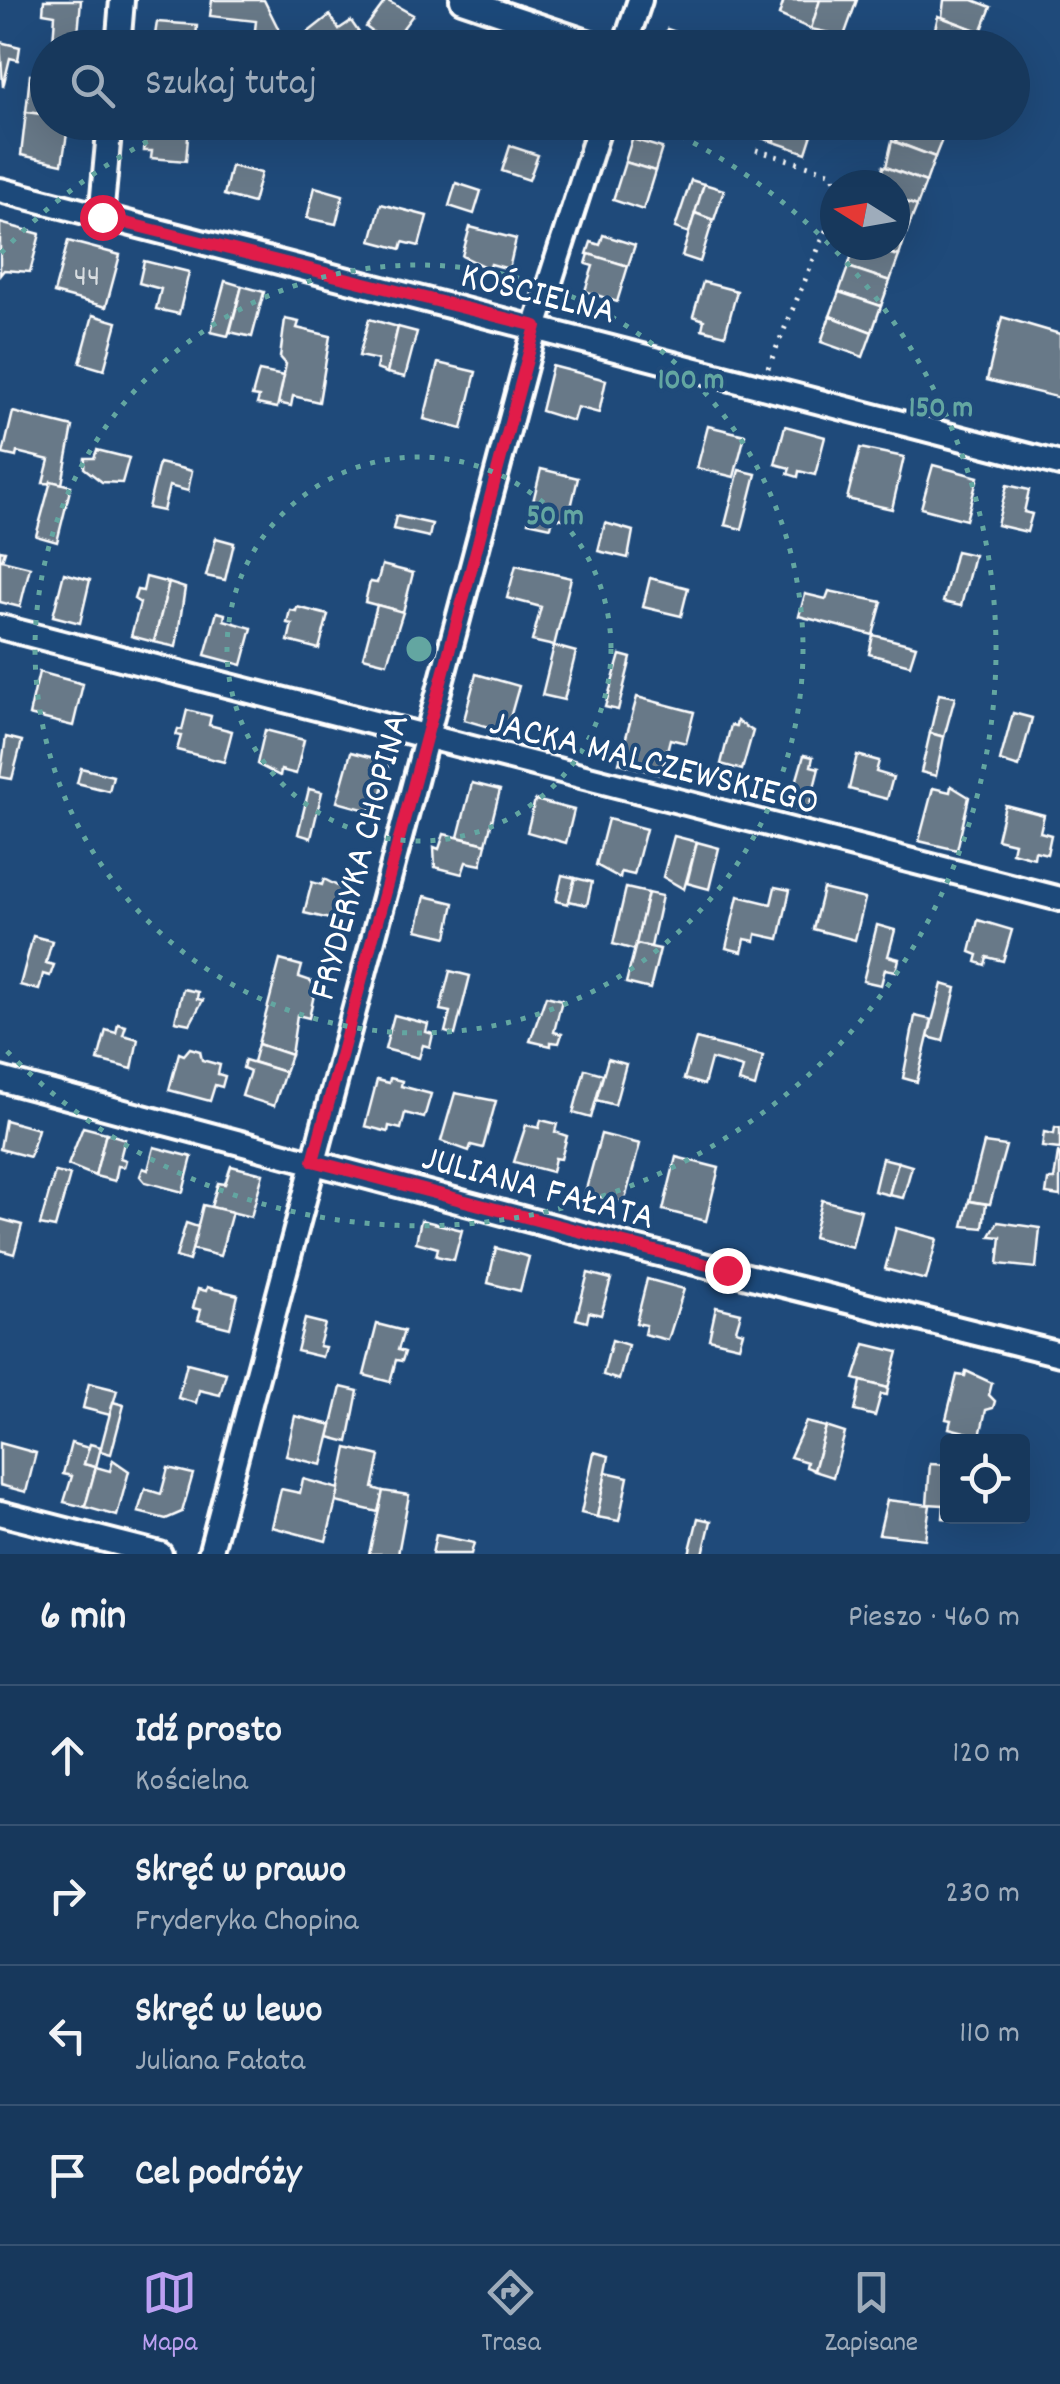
<!DOCTYPE html>
<html lang="pl">
<meta charset="utf-8">
<style>
:root{--surface:#17385c;--page:#244365;--text:#f1f3f6;--muted:#9eacbb;--line:#365272;--accent:#bca0f2}
body{margin:0;font-family:Dekko,sans-serif;background:var(--page);color:var(--text)}
.controls{position:absolute;right:30px;bottom:30px;display:grid;overflow:hidden;border-radius:10px;box-shadow:0 10px 40px #0002}
.controls button{width:90px;height:90px;display:grid;place-items:center;padding:0;border:0;border-bottom:2px solid var(--line);background:var(--surface);color:var(--text);font:50px sans-serif}
.compass{position:absolute;left:820px;top:170px;width:90px;height:90px;border-radius:50%;background:var(--surface);box-shadow:0 10px 40px #0002;rotate:281deg}
.stop{position:absolute;width:30px;height:30px;margin:-22px;border:8px solid #e11d48;border-radius:50%;background:#fff}
.stop.end{background:#e11d48;border-color:#fff;box-shadow:0 2px 10px #0008}
.list{margin:0;padding:0;list-style:none}
h2{display:flex;justify-content:space-between;align-items:center;height:130px;margin:0;padding:0 40px;font-size:42px}
h2 small{font-size:32px;font-weight:400;color:var(--muted)}
.list li{display:grid;grid-template-columns:65px 1fr auto;gap:30px;align-items:center;box-sizing:border-box;height:140px;padding:0 40px;border-top:2px solid var(--line)}
.list b{display:block;font-size:38px;white-space:nowrap}
.list p{margin:0;font-size:32px;white-space:nowrap;color:var(--muted)}
.list em{font-size:32px;font-style:normal;color:var(--muted)}
.icon{flex:none;width:55px;height:55px;fill:none;stroke:currentColor;stroke-width:2;stroke-linecap:round;stroke-linejoin:round}
.map{position:relative;flex:none;width:1060px;height:1554px;overflow:hidden}
.search{position:absolute;background:var(--surface);box-shadow:0 10px 40px #0002;left:30px;right:30px;top:30px;height:110px;display:flex;align-items:center;gap:25px;box-sizing:border-box;padding:0 35px;border-radius:55px;color:var(--muted);font-size:38px}
.sheet{height:690px;background:var(--surface)}
nav{display:flex;justify-content:space-around;align-items:center;box-sizing:border-box;height:140px;border-top:2px solid var(--line);background:var(--surface);font-size:28px;color:var(--muted)}
nav a{display:grid;justify-items:center;gap:5px}
nav .on{color:var(--accent)}
.map>svg:first-child{display:block}
.building{fill:#687988;stroke:#fff;stroke-width:2.5}
.lines{fill:none;stroke-linecap:round;stroke-linejoin:round}
.minor-casing{stroke:#fff;stroke-width:30}
.path{stroke:#fff;stroke-width:5;stroke-dasharray:2.5 8;stroke-linecap:butt}
.minor{stroke:#1f4a7a;stroke-width:22}
.route{stroke:#e11d48;stroke-width:12}
.ring{fill:none;stroke:#63a6a1;stroke-width:5;stroke-dasharray:5 10}
.labels{text-anchor:middle;stroke-width:8;stroke-linejoin:round;paint-order:stroke}
.number-label{font-size:32px;fill:#d9dee1}
.street-label{font-size:38px;fill:#fff;stroke:#1f4a7a}
.centre{fill:#63a6a1;stroke:#1f4a7a;stroke-width:5}
.ring-label{font-size:30px;text-anchor:middle;font-weight:bold;fill:#63a6a1;stroke:#1f4a7a;stroke-width:8;stroke-linejoin:round;paint-order:stroke}
</style>
<div class="map">
<svg width="1060" height="1554" viewBox="0 0 1060 1554">
<rect width="100%" height="100%" fill="#1f4a7a"/>
<filter id="ink" filterUnits="userSpaceOnUse"><feTurbulence type="fractalNoise" baseFrequency=".01" numOctaves="2"/><feDisplacementMap in="SourceGraphic" scale="20" xChannelSelector="R" yChannelSelector="G"/><feConvolveMatrix kernelMatrix="1 2 1 2 8 2 1 2 1" color-interpolation-filters="sRGB"/></filter>
<g filter="url(#ink)">
<g class="building">
<path d="M44 0H81L77 45 53 43 55 15 43 13Z"/>
<path d="M212 0H264L288 48H253L256 21 210 16Z"/>
<path d="M386 0 413 15 390 45 366 27Z"/>
<path d="M784 0H820L811 29 779 15Z"/>
<path d="M820 0H857L844 36 811 29Z"/>
<path d="M944 0H973L991 7 981 32 942 17Z"/>
<path d="M330 15 339 29 351 21 360 34 341 48H288Z"/>
<path d="M938 16 981 32 976 48 932 42Z"/>
<path d="M157 22 197 25 196 40 201 48H153Z"/>
<path d="M460 26 477 32 474 39 485 43 484 48H453Z"/>
<path d="M667 29 697 39 695 48H661Z"/>
<path d="M0 42 20 47 18 60 10 58 3 87Z"/>
<path d="M30 75 48 77V115L26 112Z"/>
<path d="M26 112 48 115V122H69L62 164 21 155Z"/>
<path d="M462 122H475L471 136 459 132Z"/>
<path d="M745 122H781L774 142 742 132Z"/>
<path d="M781 122H816L806 153 774 142Z"/>
<path d="M899 122H919L945 132 935 157 896 142Z"/>
<path d="M154 124 189 126 186 161 151 158 152 151H144L145 134 153 135Z"/>
<path d="M632 139 662 148 655 171 625 162Z"/>
<path d="M892 141 935 157 926 182 886 167Z"/>
<path d="M510 146 538 155 529 180 502 171Z"/>
<path d="M625 162 655 171 643 210 613 200Z"/>
<path d="M231 166 261 173 253 203 224 195Z"/>
<path d="M883 166 926 182 917 206 895 198V185H880Z"/>
<path d="M691 180 704 184 689 233 675 228Z"/>
<path d="M456 183 481 191 474 214 449 206Z"/>
<path d="M704 184 724 190 714 220 695 213Z"/>
<path d="M315 187 343 195 336 224 307 218Z"/>
<path d="M895 198 917 206 907 231 895 227Z"/>
<path d="M381 204 427 216 419 246 403 242 401 249 371 241Z"/>
<path d="M695 213 713 220 700 262 682 256Z"/>
<path d="M0 223 40 234 30 272 4 270 0 275Z"/>
<path d="M470 227 516 239 509 269 491 264 489 269 462 256Z"/>
<path d="M895 227 907 231 899 256 867 245H895Z"/>
<path d="M603 235 635 245 628 266 587 254 591 242 600 245Z"/>
<path d="M68 241 120 255 106 307 54 293Z"/>
<path d="M855 245 899 256 890 281 848 267Z"/>
<path d="M589 254 628 266 617 302 585 291 593 266 586 264Z"/>
<path d="M144 261 189 272 179 314 156 309 161 289 139 283Z"/>
<path d="M848 267 890 281 881 306 839 292Z"/>
<path d="M225 281 242 286 228 336 211 332Z"/>
<path d="M703 282 737 291 725 335 702 329 704 320 693 316Z"/>
<path d="M242 286 264 292 252 337 230 332Z"/>
<path d="M839 292 881 306 872 332 830 316Z"/>
<path d="M93 315 117 322 104 370 80 363Z"/>
<path d="M830 316 872 332 863 357 821 342Z"/>
<path d="M1002 317 1060 334V398L987 380Z"/>
<path d="M285 319 299 322 297 328 330 336 319 402 293 396 291 406 278 403 286 364 280 357Z"/>
<path d="M369 319 398 327 387 373 376 369 378 360 359 356Z"/>
<path d="M398 327 417 332 405 377 387 373Z"/>
<path d="M438 363 476 372 462 429 424 419Z"/>
<path d="M552 366 606 380 599 413 577 407 573 421 541 411Z"/>
<path d="M259 371 284 376 277 408 257 404 259 397 252 396Z"/>
<path d="M13 412 73 427 62 484 43 483 49 460 17 452 16 457 3 454Z"/>
<path d="M708 426 745 435 734 477 697 468Z"/>
<path d="M785 426 825 437 815 475 799 471 798 477 788 474 790 468 775 464Z"/>
<path d="M860 448 904 457 892 509 847 499Z"/>
<path d="M97 450 129 458 122 483 102 482 84 468 85 458H94Z"/>
<path d="M159 463 192 471 188 491 169 486 163 511 148 508Z"/>
<path d="M933 465 978 477 966 520 921 508Z"/>
<path d="M541 469 578 478 568 520 553 517 551 527 528 522Z"/>
<path d="M739 470 756 474 742 529 725 525Z"/>
<path d="M51 481 71 486 57 542 36 536Z"/>
<path d="M1007 485 1029 490 1024 512 1032 514 1027 532 997 525Z"/>
<path d="M396 516 432 524 429 537 393 529Z"/>
<path d="M605 523 633 531 628 558 598 551Z"/>
<path d="M216 538 234 543 225 580 206 576Z"/>
<path d="M0 550 5 551 2 560 30 567 20 607 0 602Z"/>
<path d="M956 551 974 555 961 606 943 602Z"/>
<path d="M382 565 413 573 403 612 365 602 370 582 377 583Z"/>
<path d="M516 565 571 578 554 646 532 641 541 607 507 598Z"/>
<path d="M64 573 90 580 80 623 53 616Z"/>
<path d="M146 577 169 583 154 642 131 636 140 603 134 599 137 590 143 591Z"/>
<path d="M650 578 688 588 681 616 643 607Z"/>
<path d="M169 583 185 588 176 647 154 642Z"/>
<path d="M829 591 882 602 873 635 799 616 805 594 826 599Z"/>
<path d="M377 605 403 612 387 663 363 657Z"/>
<path d="M297 607 328 615 319 649 288 641 292 624 287 623 290 610 296 611Z"/>
<path d="M217 612 225 614 224 620 252 628 242 665 205 655Z"/>
<path d="M873 635 916 646 910 665 869 654Z"/>
<path d="M554 646 576 652 564 700 542 695Z"/>
<path d="M620 655 631 658 618 710 605 707Z"/>
<path d="M39 672 83 684 73 726 29 715Z"/>
<path d="M476 674 519 686 506 732 464 720Z"/>
<path d="M939 694 955 697 944 737 930 733Z"/>
<path d="M637 697 694 712 686 743 670 739 661 775 619 763Z"/>
<path d="M187 710 211 716 209 725 232 731 224 762 177 750 181 736 176 735 178 729 182 730Z"/>
<path d="M1013 713 1032 718 1019 767 1000 761Z"/>
<path d="M737 721 753 731 742 770 721 764 731 725 736 726Z"/>
<path d="M265 730 304 740 296 774 281 770 280 776 257 764Z"/>
<path d="M930 733 944 737 936 776 921 772Z"/>
<path d="M6 737 22 741 12 779 0 777Z"/>
<path d="M351 752 390 762 381 796 374 794 370 811 337 802Z"/>
<path d="M804 755 813 757 811 766 819 768 808 812 789 807Z"/>
<path d="M857 755 879 761 876 772 893 777 887 799 849 789Z"/>
<path d="M81 768 113 776 109 791 77 783Z"/>
<path d="M472 783 500 790 486 844 458 837Z"/>
<path d="M951 786 969 797 957 850 919 841 933 788 950 792Z"/>
<path d="M309 789 322 792 311 838 298 834Z"/>
<path d="M535 800 574 810 566 843 527 832Z"/>
<path d="M1005 805 1044 815 1040 832 1051 835 1047 854 1035 851 1034 858 1012 852 1014 843 997 839Z"/>
<path d="M608 819 646 829 634 875 621 872 620 878 596 865Z"/>
<path d="M444 834 486 844 481 865 466 862 462 874 435 867 434 847 439 849Z"/>
<path d="M674 836 697 842 684 889 663 877Z"/>
<path d="M697 842 719 848 709 889 687 883Z"/>
<path d="M562 875 575 878 568 904 556 901Z"/>
<path d="M575 878 592 882 587 905 569 901Z"/>
<path d="M324 879 345 890 338 921 304 913 312 882 322 885Z"/>
<path d="M775 887 790 890 779 939 756 934 755 941 745 939 742 952 726 948 738 896 771 904Z"/>
<path d="M626 888 648 893 635 950 613 944Z"/>
<path d="M823 889 865 899 855 940 813 929Z"/>
<path d="M648 893 662 896 651 947 636 944Z"/>
<path d="M425 896 454 903 447 937 417 930Z"/>
<path d="M978 920 1012 930 1003 961 987 957 985 965 976 962 978 955 970 952Z"/>
<path d="M877 925 895 930 888 956 899 959 896 971 885 969 881 985 863 981Z"/>
<path d="M33 936 52 941 46 963 54 965 50 976 43 974 39 990 20 985Z"/>
<path d="M636 944 660 949 650 989 626 983Z"/>
<path d="M280 960 302 966 299 977 311 981 315 990 309 1018 297 1015 291 1055 258 1044Z"/>
<path d="M450 971 470 976 455 1035 445 1032 450 1012 440 1010Z"/>
<path d="M942 984 956 988 943 1041 928 1037Z"/>
<path d="M183 989 198 992 197 999 203 1000 190 1024 175 1021Z"/>
<path d="M546 996 562 1000 554 1032 562 1034 559 1043 551 1042V1046L530 1041Z"/>
<path d="M394 1015 428 1024 426 1032 433 1034 430 1047 423 1045 419 1058 385 1049Z"/>
<path d="M915 1016 932 1020 917 1082 903 1078Z"/>
<path d="M118 1024 126 1026 123 1035 138 1039 132 1069 98 1060 106 1030 116 1033Z"/>
<path d="M696 1039 763 1056 755 1087 739 1082 743 1068 711 1059 704 1085 684 1079Z"/>
<path d="M258 1044 291 1055 285 1072 253 1062Z"/>
<path d="M190 1048 200 1051 202 1060 220 1065 218 1074 225 1076 222 1087 215 1085 210 1101 169 1090 179 1053 184 1055Z"/>
<path d="M608 1059 626 1064 615 1105 596 1100Z"/>
<path d="M245 1060 285 1072 274 1106 242 1096 250 1071 243 1068Z"/>
<path d="M585 1069 603 1074 591 1118 573 1113Z"/>
<path d="M390 1078 402 1081 401 1086 431 1094 424 1118 405 1113 401 1129 389 1126 388 1132 365 1126 377 1080 389 1083Z"/>
<path d="M455 1093 496 1101 483 1148 471 1145 469 1151 441 1141Z"/>
<path d="M5 1120 38 1129 30 1157 0 1149Z"/>
<path d="M541 1120 557 1124 555 1132 567 1136 561 1159 555 1158 552 1172 514 1162 526 1125 539 1128Z"/>
<path d="M83 1127 106 1133 95 1176 68 1165Z"/>
<path d="M1055 1127 1060 1128V1149L1042 1147 1044 1132 1054 1134Z"/>
<path d="M106 1133 125 1139 120 1158 126 1160 124 1167 118 1166 115 1181 95 1176Z"/>
<path d="M601 1134 640 1144 624 1203 585 1193Z"/>
<path d="M984 1143 1006 1146 990 1204 969 1201Z"/>
<path d="M154 1147 192 1157 183 1192 145 1182 140 1176 143 1168 148 1170Z"/>
<path d="M1058 1153 1060 1154V1196L1046 1194 1048 1180H1054Z"/>
<path d="M676 1157 719 1168 706 1221 663 1210Z"/>
<path d="M882 1158 898 1162 889 1195 874 1191Z"/>
<path d="M898 1162 912 1166 903 1198 889 1195Z"/>
<path d="M231 1166 263 1174 251 1217 211 1207 218 1183 225 1184Z"/>
<path d="M55 1172 70 1175 55 1228 40 1225Z"/>
<path d="M822 1200 861 1210 852 1247 813 1237Z"/>
<path d="M969 1201 986 1204 983 1228 963 1226Z"/>
<path d="M203 1205 232 1212 220 1256 192 1249Z"/>
<path d="M0 1219 22 1225 14 1254 0 1250Z"/>
<path d="M421 1220 462 1230 454 1260 436 1256 438 1248 416 1242Z"/>
<path d="M998 1222 1040 1228 1036 1268 998 1264 1001 1237 990 1236Z"/>
<path d="M186 1223 198 1227 189 1261 176 1257Z"/>
<path d="M896 1228 937 1239 926 1280 885 1269Z"/>
<path d="M496 1248 529 1257 520 1291 488 1283Z"/>
<path d="M588 1273 611 1279 601 1315 589 1312 587 1322 576 1319Z"/>
<path d="M647 1279 684 1289 668 1340 644 1334 646 1325 636 1323Z"/>
<path d="M207 1287 238 1295 230 1328 198 1320 201 1310 193 1308 198 1289 206 1291Z"/>
<path d="M716 1307 741 1313 736 1330 743 1332 739 1346 709 1339Z"/>
<path d="M305 1319 325 1324 319 1346 325 1347 322 1357 297 1351Z"/>
<path d="M377 1324 404 1331 398 1350 405 1352 402 1361 396 1360 390 1382 364 1375Z"/>
<path d="M612 1340 628 1345 619 1380 603 1375Z"/>
<path d="M865 1344 898 1352 888 1388 854 1379Z"/>
<path d="M187 1363 226 1373 220 1395 199 1390 196 1403 178 1398Z"/>
<path d="M966 1371 992 1383 989 1395 995 1401 993 1408 986 1410 980 1436 949 1428 951 1420 946 1419 957 1375 965 1376Z"/>
<path d="M861 1381 888 1388 887 1395 881 1394 875 1416 855 1411Z"/>
<path d="M89 1383 117 1390 110 1415 83 1408Z"/>
<path d="M341 1387 358 1391 348 1442 329 1437Z"/>
<path d="M113 1402 124 1405 111 1454 100 1451Z"/>
<path d="M295 1416 332 1425 322 1465 286 1456Z"/>
<path d="M806 1422 826 1427 814 1470 806 1467 807 1462 790 1457Z"/>
<path d="M826 1427 845 1433 833 1477 814 1471Z"/>
<path d="M0 1443 36 1453 26 1492 0 1485Z"/>
<path d="M71 1443 89 1448 84 1464 96 1467 85 1507 64 1502 72 1476 63 1474Z"/>
<path d="M90 1444 101 1447 96 1467 84 1464Z"/>
<path d="M347 1448 380 1456 373 1488 383 1491 378 1512 336 1502Z"/>
<path d="M594 1452 609 1456 597 1517 581 1513Z"/>
<path d="M113 1460 129 1471 117 1516 85 1507 96 1467 110 1471Z"/>
<path d="M930 1464 948 1465V1516L966 1520 943 1518 944 1505 927 1504Z"/>
<path d="M168 1468 193 1474 182 1512 166 1519 138 1512 145 1489 161 1494Z"/>
<path d="M606 1472 628 1477 619 1521 597 1517Z"/>
<path d="M303 1479 339 1489 326 1541 272 1527 281 1489 300 1493Z"/>
<path d="M383 1491 409 1495 398 1554H369Z"/>
<path d="M887 1500 930 1505 925 1539 879 1534Z"/>
<path d="M698 1518 711 1521 703 1554H689Z"/>
<path d="M436 1535 474 1543 471 1554H432Z"/>
</g>
<g class="lines">
<g class="minor-casing">
<g id="minor">
<path d="M462 0 605 48"/>
<path d="M118 48 122 0"/>
<path d="M624 48 640 0"/>
<path d="M0 190 1060 464"/>
<path d="M101 217 110 122"/>
<path d="M0 627 1060 899"/>
<path d="M0 1079 623 1245 1060 1354"/>
<path d="M0 1513 160 1554"/>
<path d="M210 1554 536 325 601 122"/>
</g>
</g>
<g class="path">
<path d="M756 150 832 173 837 185"/>
<path d="M768 368 835 209"/>
</g>
<use href="#minor" class="minor"/>
</g>
</g>
<g class="lines" filter="url(#ink)">
<path class="route" d="M102 217 536 326 313 1161 727 1270"/>
</g>
<g class="ring">
<circle cx="419" cy="649" r="192"/>
<circle cx="419" cy="649" r="384"/>
<path d="M1 253A576 576 0 0 1 185 123M653 123A576 576 0 1 1 1 1045"/>
</g>
<g class="labels">
<g class="number-label">
<text x="87" y="285">44</text>
</g>
<g class="street-label">
<text transform="translate(539 291) rotate(14)" y="13">KOŚCIELNA</text>
<text transform="translate(655 760) rotate(14)" y="13">JACKA MALCZEWSKIEGO</text>
<text transform="translate(357 856) rotate(-75)" y="13">FRYDERYKA CHOPINA</text>
<text transform="translate(539 1185) rotate(15)" y="13">JULIANA FAŁATA</text>
</g>
</g>
<circle cx="419" cy="649" r="15" class="centre"/>
<g class="ring-label">
<text x="691" y="388">100 m</text>
<text x="941" y="416">150 m</text>
<text x="555" y="524">50 m</text>
</g>
</svg>
<div class="controls">
<button><svg class="icon" aria-label="locate" viewBox="0 0 24 24"><circle cx="12" cy="12" r="6"/><path d="M12 2v4M12 18v4M2 12h4M18 12h4"/></svg></button>
</div>
<svg class="compass" viewBox="-18 -18 36 36"><path d="M0-13l5 13h-10z" fill="#e53935"/><path d="M0 13l5-13h-10z" fill="#9eacbb"/></svg>
<div class="stop" style="left:102px;top:217px"></div>
<div class="stop end" style="left:727px;top:1270px"></div>
<div class="search"><svg class="icon" aria-label="search" viewBox="0 0 24 24"><circle cx="10" cy="10" r="6"/><path d="M15 15l6 6"/></svg>Szukaj tutaj</div>
</div>
<section class="sheet">
<h2>6 min<small>Pieszo · 460 m</small></h2>
<ul class="list">
<li><svg class="icon" aria-label="ahead" viewBox="0 0 24 24"><path d="M12 20V5M6 11l6-6 6 6"/></svg><div><b>Idź prosto</b><p>Kościelna</p></div><em>120 m</em></li>
<li><svg class="icon" aria-label="right" viewBox="0 0 24 24"><path d="M7 20v-9h11M14 6l5 5-5 5"/></svg><div><b>Skręć w prawo</b><p>Fryderyka Chopina</p></div><em>230 m</em></li>
<li><svg class="icon" aria-label="left" viewBox="0 0 24 24"><path d="M17 20v-9H6M10 6l-5 5 5 5"/></svg><div><b>Skręć w lewo</b><p>Juliana Fałata</p></div><em>110 m</em></li>
<li><svg class="icon" aria-label="arrive" viewBox="0 0 24 24"><path d="M6 21V4h12l-3 4 3 4H6"/></svg><div><b>Cel podróży</b></div></li>
</ul>
</section>
<nav>
<a class="on"><svg class="icon" aria-label="map" viewBox="0 0 24 24"><path d="M3 6l6-2 6 2 6-2v14l-6 2-6-2-6 2zM9 4v14M15 6v14"/></svg>Mapa</a>
<a><svg class="icon" aria-label="directions" viewBox="0 0 24 24"><path d="M12 3l9 9-9 9-9-9zM9 14v-3h6M13 9l2 2-2 2"/></svg>Trasa</a>
<a><svg class="icon" aria-label="saved" viewBox="0 0 24 24"><path d="M7 4h10v16l-5-4-5 4z"/></svg>Zapisane</a>
</nav>
